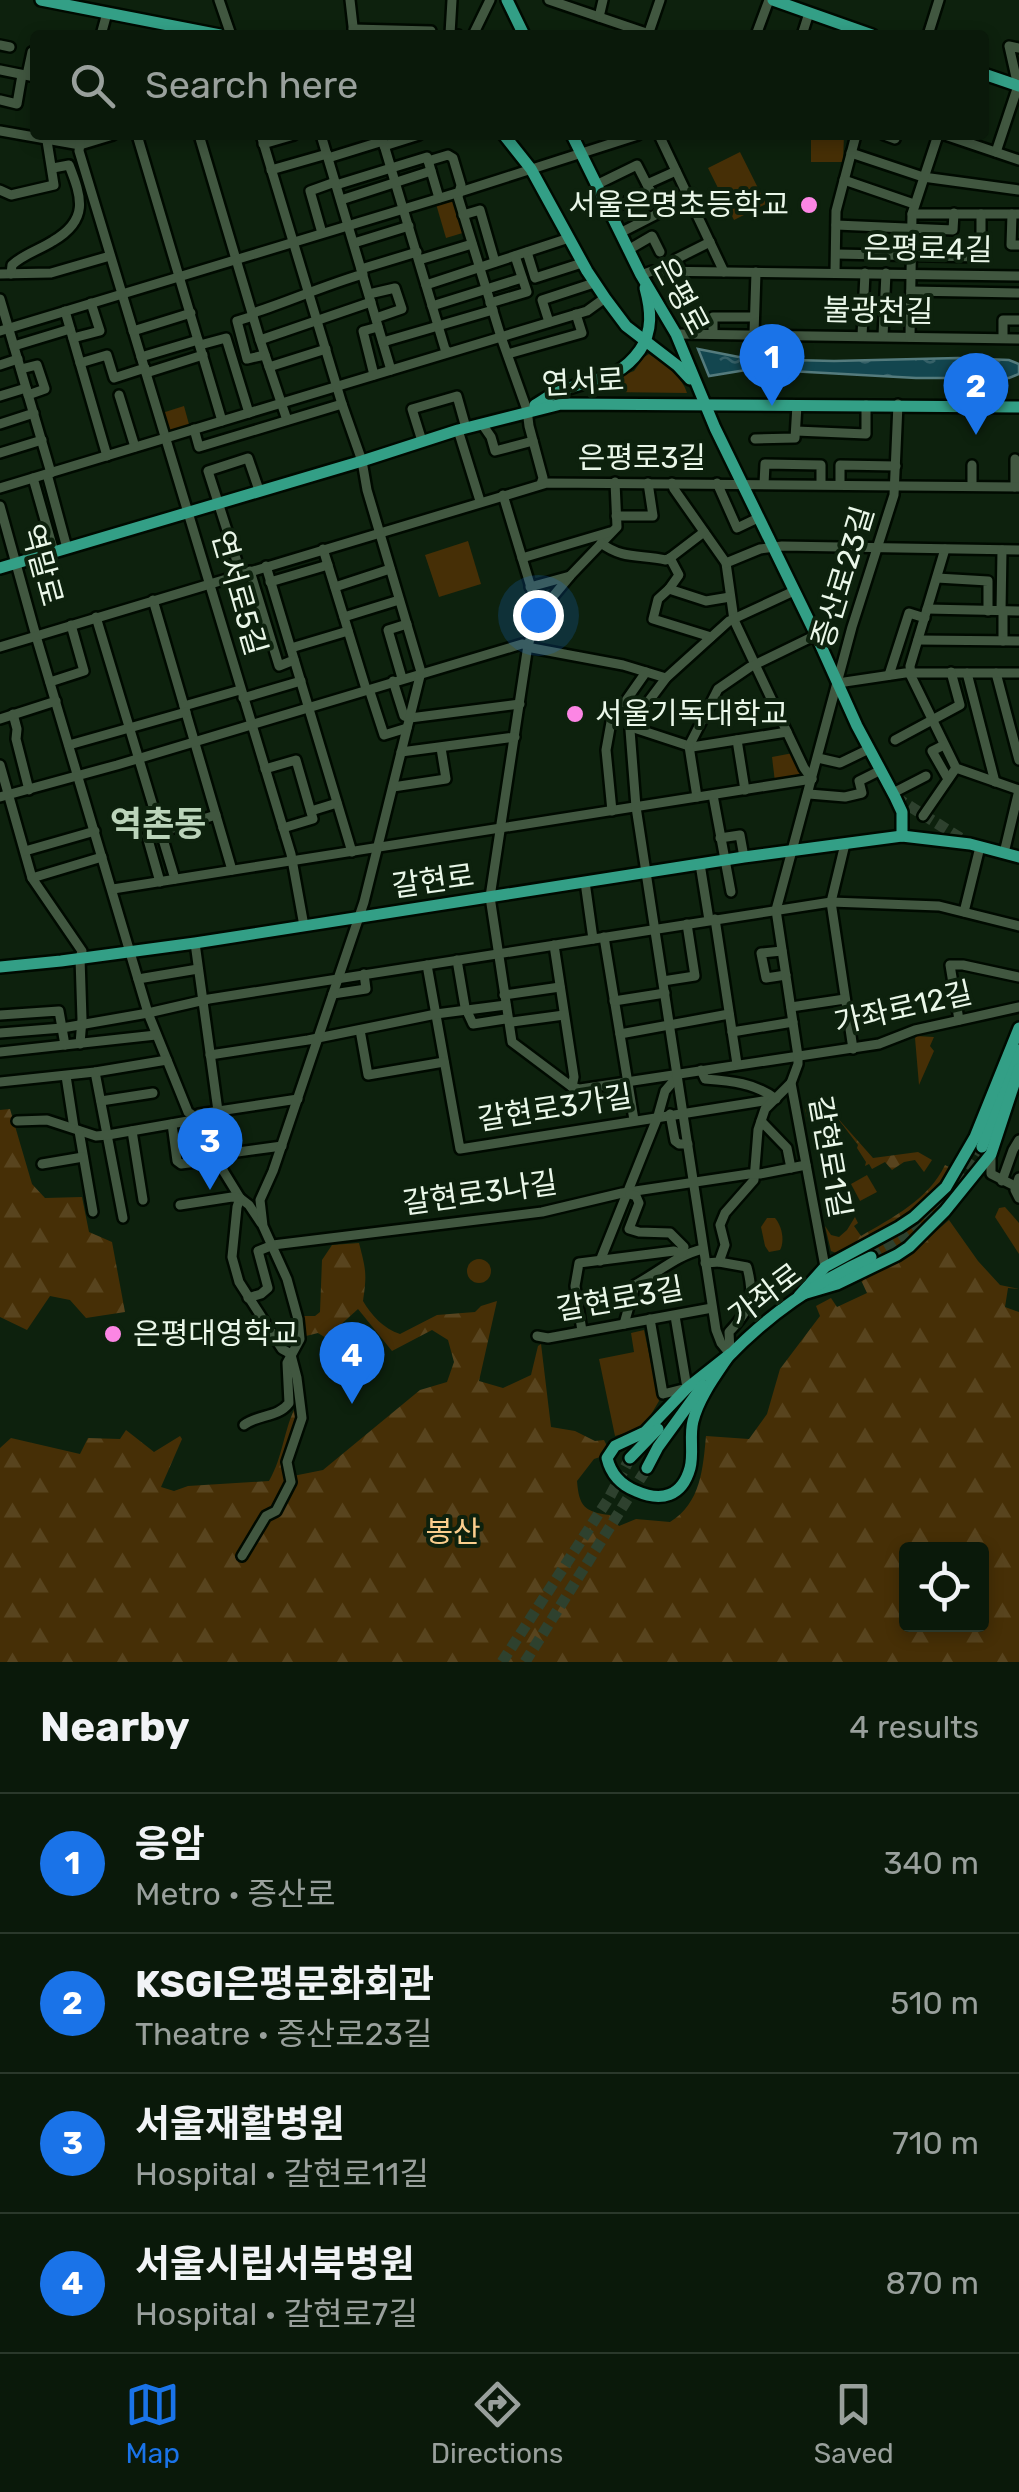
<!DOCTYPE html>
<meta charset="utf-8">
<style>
:root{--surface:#0a190a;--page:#132213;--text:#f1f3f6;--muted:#99a09c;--line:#2a382b;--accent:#1a73e8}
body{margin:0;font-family:Rubik,"Noto Sans KR",sans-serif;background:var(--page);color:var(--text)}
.controls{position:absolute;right:30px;bottom:30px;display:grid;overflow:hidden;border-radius:10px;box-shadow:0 5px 15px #0003}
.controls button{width:90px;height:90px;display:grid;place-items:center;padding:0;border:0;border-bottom:2px solid var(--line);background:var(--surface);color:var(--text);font:50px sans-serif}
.you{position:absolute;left:538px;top:615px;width:35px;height:35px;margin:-25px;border:8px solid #fff;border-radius:50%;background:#1a73e8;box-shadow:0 0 0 15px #1a73e833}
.badge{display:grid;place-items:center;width:65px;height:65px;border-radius:50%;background:var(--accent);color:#fff;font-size:32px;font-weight:700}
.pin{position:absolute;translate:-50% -82px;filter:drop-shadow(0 2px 5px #0008)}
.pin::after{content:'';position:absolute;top:52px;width:35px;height:30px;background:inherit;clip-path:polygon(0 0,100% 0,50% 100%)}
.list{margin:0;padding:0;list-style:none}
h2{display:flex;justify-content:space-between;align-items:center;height:130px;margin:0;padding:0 40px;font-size:42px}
h2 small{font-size:32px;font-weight:400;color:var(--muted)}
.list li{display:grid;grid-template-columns:65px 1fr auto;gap:30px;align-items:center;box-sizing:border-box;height:140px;padding:0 40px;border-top:2px solid var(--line)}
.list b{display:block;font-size:38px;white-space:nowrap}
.list p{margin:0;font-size:32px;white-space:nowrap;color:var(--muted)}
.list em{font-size:32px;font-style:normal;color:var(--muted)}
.icon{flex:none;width:55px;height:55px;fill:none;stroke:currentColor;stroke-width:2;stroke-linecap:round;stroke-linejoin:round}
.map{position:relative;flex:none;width:1019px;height:1662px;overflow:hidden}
.search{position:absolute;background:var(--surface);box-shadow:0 5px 15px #0003;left:30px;right:30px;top:30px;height:110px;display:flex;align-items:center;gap:25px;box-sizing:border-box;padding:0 35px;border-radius:10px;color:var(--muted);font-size:38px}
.sheet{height:690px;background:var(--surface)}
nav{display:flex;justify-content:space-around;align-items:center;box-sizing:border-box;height:140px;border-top:2px solid var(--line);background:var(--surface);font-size:28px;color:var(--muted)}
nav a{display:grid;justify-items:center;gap:5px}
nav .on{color:var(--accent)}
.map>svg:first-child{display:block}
.forest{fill:url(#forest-firs);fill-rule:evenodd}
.park{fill:#462f06}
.water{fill:url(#water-ripples);stroke:#547b7d;stroke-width:2.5}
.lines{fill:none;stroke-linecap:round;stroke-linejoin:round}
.major-tunnel{stroke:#2e412e;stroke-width:11;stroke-dasharray:11 5.5;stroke-linecap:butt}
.minor-casing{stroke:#000a00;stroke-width:14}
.major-casing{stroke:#000a00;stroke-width:16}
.minor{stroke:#415740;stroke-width:9}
.major{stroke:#339f86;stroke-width:11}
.poi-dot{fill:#fc86e4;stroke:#0d210d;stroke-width:4}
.labels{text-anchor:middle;stroke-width:8;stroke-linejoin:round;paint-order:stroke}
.poi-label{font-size:30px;fill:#eaf7e9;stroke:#0d210d;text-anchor:start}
.street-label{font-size:30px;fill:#eaf7e9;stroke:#0d210d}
.park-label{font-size:30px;fill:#fbce8d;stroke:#0d210d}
.quarter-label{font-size:35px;font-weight:bold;fill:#bbd4ba;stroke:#0d210d}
</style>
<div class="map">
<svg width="1019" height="1662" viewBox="0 0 1019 1662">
<defs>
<pattern id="forest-firs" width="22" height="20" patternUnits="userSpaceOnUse" patternTransform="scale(2.5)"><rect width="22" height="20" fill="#462f06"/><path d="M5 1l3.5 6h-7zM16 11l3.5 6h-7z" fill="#58441e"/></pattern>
<pattern id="water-ripples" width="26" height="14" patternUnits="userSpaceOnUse" patternTransform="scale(2.5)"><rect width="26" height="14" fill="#13464f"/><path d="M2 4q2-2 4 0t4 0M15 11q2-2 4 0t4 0" fill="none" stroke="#366168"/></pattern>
</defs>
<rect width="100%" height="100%" fill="#0d210d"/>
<g class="forest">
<path d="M819 1097 873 1158 918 1152 932 1160 924 1172 915 1160 904 1162 892 1170 885 1162 872 1169 869 1164 865 1166 866 1162 857 1148 858 1145 838 1119H833L828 1112 825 1113 819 1106 810 1112 808 1122 805 1109Z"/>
<path d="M10 1109 32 1184 45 1198 82 1197 89 1232 112 1242 125 1312 86 1318 70 1300 50 1296 27 1330 0 1317V1110Z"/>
<path d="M945 1165 951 1168C925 1211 882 1231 839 1254L831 1251 825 1226 831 1235 839 1237 847 1230 855 1217 858 1223 854 1226 861 1236C892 1218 929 1199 945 1165Z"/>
<path d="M949 1220 978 1261 1000 1285 1019 1289 1008 1288 1005 1307 1019 1312V1662H0V1448L11 1438 80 1454 88 1438 120 1439 126 1430 154 1452 180 1436 182 1439 161 1487 174 1491 188 1486 269 1481C284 1455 283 1430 297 1404L299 1425 285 1463 293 1476 323 1470 420 1390 447 1382 454 1362 448 1340 432 1330 392 1351 358 1309 326 1338 318 1333 302 1337 300 1316H315L320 1312 322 1260 332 1245 359 1243C366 1270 367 1274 363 1301 371 1315 384 1329 400 1334L437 1315 475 1312 481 1306 497 1301 479 1381 503 1388 531 1375 538 1346 541 1344 551 1427 575 1431 595 1441 604 1440 608 1448 606 1455 594 1459 577 1481C579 1506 584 1512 610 1515L619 1526 636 1519 670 1522C701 1503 703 1468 706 1436L749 1439 767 1414 780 1369 820 1316 816 1306 831 1298 837 1307 867 1293 860 1278 905 1258ZM906 1550H982V1624H906Z"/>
</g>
<g class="park">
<path d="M811 135H844L843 162H811Z"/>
<path d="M740 152 766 204 734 220 708 168Z"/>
<path d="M455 198 466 232 446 238 436 204Z"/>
<path d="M649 354C665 364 682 376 687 393L607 392 601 386 604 382 634 371 644 357Z"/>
<path d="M184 406 190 428 169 434 162 413Z"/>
<path d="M468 541 481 584 439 597 425 555Z"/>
<path d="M793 753 805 775 803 778 775 782 772 757Z"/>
<path d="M917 1036 934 1037 930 1046 934 1051 919 1085 915 1038Z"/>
<path d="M867 1175 877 1192 860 1201 851 1184Z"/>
<path d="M935 1201 941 1203 943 1209 909 1244 879 1260 871 1246Z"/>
<path d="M1005 1207 1019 1223V1254L995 1217 999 1208Z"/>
<path d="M767 1218H775C782 1226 785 1241 780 1250L769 1252 765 1246 761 1227Z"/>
<circle cx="479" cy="1271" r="12"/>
<path d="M644 1330 659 1401 643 1428 615 1436 599 1359 634 1352 631 1333Z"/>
</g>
<path class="water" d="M698 349 749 359 834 361 958 358 1009 360 1019 364V374L1009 378H916L752 369 709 376Z"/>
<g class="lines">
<g class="major-tunnel">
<path d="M895 797 970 844"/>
<path d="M871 1257C927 1228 948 1198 982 1147"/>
<path d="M502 1662 609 1498 630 1458"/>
<path d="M525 1662 647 1468"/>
</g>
<g class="minor-casing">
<g id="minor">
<path d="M219 0 231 35"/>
<path d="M350 0 354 35"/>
<path d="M452 0 450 34 458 35"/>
<path d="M549 0 652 35"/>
<path d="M599 17 603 0"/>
<path d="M353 29 431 31V35"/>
<path d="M101 35 107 13"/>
<path d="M473 35 490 0"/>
<path d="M648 35 660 0"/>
<path d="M756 35 769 0"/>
<path d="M802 35 809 13"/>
<path d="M928 35 939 0"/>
<path d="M0 45 10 47"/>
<path d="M0 70 35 77"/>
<path d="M27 75 32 52H35"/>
<path d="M0 100 17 104 22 75"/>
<path d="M0 131 80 145 113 135"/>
<path d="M81 135 79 151 291 854 304 926"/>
<path d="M137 135 222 421"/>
<path d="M199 135 260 340 287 420"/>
<path d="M321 135 391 370"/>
<path d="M381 135 445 349 448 352"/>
<path d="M659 135 724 272"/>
<path d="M884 135 895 139 896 135"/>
<path d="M945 135 1019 160"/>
<path d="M263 144 294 135"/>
<path d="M384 146 419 135"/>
<path d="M996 152 1018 86 1009 46 1019 48"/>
<path d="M851 153 923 177 1019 190"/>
<path d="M328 158 383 141"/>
<path d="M428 161 448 155 453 158 461 185 458 197 501 337 527 410 529 426 543 478 541 484"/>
<path d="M271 170 327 154"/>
<path d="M844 180 914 204"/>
<path d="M647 184 676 171"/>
<path d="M336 185 427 157 439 198"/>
<path d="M596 185 637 165 661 212 620 233"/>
<path d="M0 190 11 195 54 185 47 141"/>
<path d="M341 200 431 171"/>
<path d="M609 210 650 190"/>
<path d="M912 214H1019"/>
<path d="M1012 214 1011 245H1019"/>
<path d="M463 215 480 210 495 262"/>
<path d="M836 225 953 230 954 213"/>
<path d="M322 233 310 191 335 182"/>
<path d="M354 243 409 226"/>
<path d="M628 250 652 236 660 252"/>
<path d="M527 252 535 278 582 263"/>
<path d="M836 254 981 257V214"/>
<path d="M419 260 472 244"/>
<path d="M361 269 417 252"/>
<path d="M682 272 676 259 710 242"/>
<path d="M835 273 836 211 856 135"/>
<path d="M0 274 51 273 110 256"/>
<path d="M11 274 12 265C24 254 39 250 53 241 89 220 82 198 69 165L53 168"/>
<path d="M641 275 652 271 1019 276"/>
<path d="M426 285 569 238"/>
<path d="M911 291 1019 293"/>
<path d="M369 294 395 288 402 309 376 318"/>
<path d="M0 299 51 473"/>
<path d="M490 303 527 292 515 256"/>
<path d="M432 306 522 278"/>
<path d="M65 311 107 456"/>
<path d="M549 322 542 300 594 283"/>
<path d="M0 331 460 192 638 135"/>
<path d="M133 331 191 313"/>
<path d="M713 333V317H754"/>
<path d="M676 334 1019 339"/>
<path d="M754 334 756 272"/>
<path d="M862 336 865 273"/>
<path d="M883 336 886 273"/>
<path d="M910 337 912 214 938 135"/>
<path d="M73 338 100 331 91 303"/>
<path d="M1003 338V320H1019"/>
<path d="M260 340 371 302"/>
<path d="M383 342 493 310"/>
<path d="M200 345 226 338 249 413"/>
<path d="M14 346 70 329"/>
<path d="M508 354 582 333 576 314"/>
<path d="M265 355 247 359 237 321 250 317 256 312C292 300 326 285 363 274"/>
<path d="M141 357 198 340"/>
<path d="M80 363 107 355 114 378 145 368"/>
<path d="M0 365 18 359"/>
<path d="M269 367 326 349"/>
<path d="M21 369 37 365 45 389 28 395"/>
<path d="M146 373 203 355"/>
<path d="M374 375 363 331 378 327"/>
<path d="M119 395 135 447"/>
<path d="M0 396 26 388"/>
<path d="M0 424 34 413"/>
<path d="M482 424 491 437 495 451 533 441"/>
<path d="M194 429 199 447 342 404"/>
<path d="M458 430 480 501"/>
<path d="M796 431 866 434V405"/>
<path d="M755 439 795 438 797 405"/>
<path d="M422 441 412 409 457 396 466 428"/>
<path d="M0 453 42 440"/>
<path d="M47 474 67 548"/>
<path d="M33 478 54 552"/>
<path d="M615 482 617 527 570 576 540 612 528 645 490 897 512 1042 572 1087 580 1089 879 1044 915 1030 1019 1007"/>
<path d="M672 483 674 489 726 563 734 620 804 768 812 779"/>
<path d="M717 483 737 528 758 518"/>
<path d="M764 484 765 464 821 465V484"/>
<path d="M840 484V465L896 466"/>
<path d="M972 486V465"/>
<path d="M1015 487V459"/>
<path d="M0 488 587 311 605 298"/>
<path d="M503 495 536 604 540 612"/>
<path d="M0 506 36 636 148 1013 188 1112 201 1121 224 1172 240 1198 249 1205 261 1223"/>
<path d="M616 516H653L648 483"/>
<path d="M601 543C623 560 641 554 666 560L670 558"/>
<path d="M323 549 366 689 370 692 384 735 407 728"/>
<path d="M945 549 910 666 911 676 956 768 1019 790"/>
<path d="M522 558 610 532"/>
<path d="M670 558 679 575 669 589 658 599 653 619 711 637"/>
<path d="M670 558 704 532"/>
<path d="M726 563 760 549 782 546 1019 550"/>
<path d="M266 566 352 852"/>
<path d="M250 571 279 666 294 660"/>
<path d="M241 574 208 471 248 458 259 490"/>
<path d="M937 578 988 581V611"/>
<path d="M270 582 328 565"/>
<path d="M335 587 390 569"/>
<path d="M530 587 570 576"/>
<path d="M669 589 706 601 730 597"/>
<path d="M153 600 232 870"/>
<path d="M927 609 1019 611"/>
<path d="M1001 611 1002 550"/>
<path d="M1003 611V641"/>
<path d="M96 617 175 879"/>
<path d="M344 617 399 600"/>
<path d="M918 640 1019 641"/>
<path d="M0 647 547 483 1019 487"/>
<path d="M291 648 348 631"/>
<path d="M967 673 995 782"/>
<path d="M996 673 1019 760"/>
<path d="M889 675 909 613 925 618"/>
<path d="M402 678 388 630 407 624"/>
<path d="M393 681 404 716 410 718 520 704"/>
<path d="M50 682 84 671 71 625"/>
<path d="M838 683 905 673H1019"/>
<path d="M243 698 301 681"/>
<path d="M184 706 240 690"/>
<path d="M13 714 17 729 16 739 29 790"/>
<path d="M0 719 56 701"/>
<path d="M631 727 692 747 787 732"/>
<path d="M737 740 745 790"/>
<path d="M895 740 960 705 951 672"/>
<path d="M69 745 186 712"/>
<path d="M944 745 932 751 948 779"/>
<path d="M689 746 718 689 750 667 816 635"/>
<path d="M689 746 697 797"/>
<path d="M401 752 515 737"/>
<path d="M818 758 840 763 869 749"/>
<path d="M0 765 32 878 82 951 80 958 82 1019 80 1044"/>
<path d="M265 769 296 760 313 819 283 828"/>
<path d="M393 787 446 779 441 748"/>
<path d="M893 793 926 776"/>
<path d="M809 794 845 797 862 793 859 781 879 771"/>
<path d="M713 795 731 892"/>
<path d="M0 797 117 765 522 644 528 645 532 648 623 665 666 678"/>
<path d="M311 811 337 803"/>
<path d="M612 811 606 750 611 722 646 672"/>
<path d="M923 816 956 768"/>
<path d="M720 838 740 835 744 857"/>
<path d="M845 844 831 902 853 1049"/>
<path d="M25 851 95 831"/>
<path d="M1004 853 1019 790"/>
<path d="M700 864 709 920"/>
<path d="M32 878 102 857"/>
<path d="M160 882 147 836 216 815"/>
<path d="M585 882 593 939"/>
<path d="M113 889 812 779"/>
<path d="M964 912 980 847"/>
<path d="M715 919 737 1064"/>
<path d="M604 937 634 1120"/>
<path d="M195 943 218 1111"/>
<path d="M554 945 574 1077 572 1087"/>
<path d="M782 951 761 953 766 978 786 975"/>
<path d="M457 960 465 1007 473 1024 505 1019 512 1022 564 1015"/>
<path d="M427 965 460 1149 776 1099C755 1083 731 1081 705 1079L701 1070"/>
<path d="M138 979 198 969"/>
<path d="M663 981 695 976 687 924"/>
<path d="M333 994 366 989 364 974"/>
<path d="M504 995 560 987"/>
<path d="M614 1001 665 993"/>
<path d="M791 1007 845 999"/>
<path d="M0 1015 59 1011 65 1045"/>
<path d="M959 1020 950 965H963L1019 977"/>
<path d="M360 1030 368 1075 444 1062"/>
<path d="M732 1032 793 1022"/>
<path d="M0 1033 62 1028 148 1013 209 999 831 902 939 906 1019 926"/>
<path d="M620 1034 729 1014"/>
<path d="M0 1052 156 1035"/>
<path d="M210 1055 308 1040 436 1014 506 1005"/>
<path d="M95 1072 123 1218"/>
<path d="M66 1076 74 1128"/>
<path d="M0 1082 95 1072 167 1060"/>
<path d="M101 1101 153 1093"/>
<path d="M670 1114 675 1141 679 1144H688"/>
<path d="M17 1121 47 1120 96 1136 108 1135 188 1121 199 1114 298 1099"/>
<path d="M761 1121 787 1148 791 1168"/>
<path d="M172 1124 177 1161 181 1164 212 1160 216 1155 282 1146"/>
<path d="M79 1131 93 1212"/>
<path d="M132 1131 143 1200"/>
<path d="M991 1154V1174L1015 1186"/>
<path d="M42 1164 83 1157"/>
<path d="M1019 1178 1015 1190 1019 1198"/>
<path d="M1002 1181 1013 1150 1019 1140"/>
<path d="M240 1198 237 1207 232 1257 239 1282 282 1349 291 1354"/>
<path d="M180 1205 232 1197 240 1198"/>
<path d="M600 1261 658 1116 665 1091 677 1077"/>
<path d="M719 1262 747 1267C755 1298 751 1309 729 1332L730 1352"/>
<path d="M705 1263 719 1262 725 1245 720 1225 725 1213 754 1180 758 1130 765 1109 791 1083"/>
<path d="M825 1267 791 1083 798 1064V1056L776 910 852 627 894 495 898 404"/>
<path d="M248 1298 261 1294 268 1288 258 1251 273 1245 542 1212 622 1193 749 1174H760L806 1165"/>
<path d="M650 1319 663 1394 687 1388 675 1316"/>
<path d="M624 1324 635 1285C659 1272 677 1255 703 1249"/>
<path d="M582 1331 575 1286 579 1263 674 1251 682 1254 684 1247 670 1233 639 1232 629 1229 639 1203 636 1196 630 1194"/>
<path d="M537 1336 548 1338 712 1308"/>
<path d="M730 1354 721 1343 716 1330 636 807 630 730 633 722 666 678 729 621 794 591"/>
<path d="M244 1425C258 1414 278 1418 289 1403L287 1363 300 1339 298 1319 287 1279 263 1226 260 1200 273 1171 364 902 421 672 367 490 362 461 342 404 261 135"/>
<path d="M242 1556 266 1516 276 1511 291 1482 287 1462 302 1418 297 1378 291 1355"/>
</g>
</g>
<g class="major-casing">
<g id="major">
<path d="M41 0 220 35"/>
<path d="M507 0 524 35"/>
<path d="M773 0 872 35"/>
<path d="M984 74 1019 86"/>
<path d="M504 135 531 169 587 271 605 298 626 326 678 366 690 379"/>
<path d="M572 135 641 275 676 334 715 428 816 635 857 726 895 797 902 812V836"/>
<path d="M535 405C542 401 548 396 556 393 589 378 617 383 640 350 653 331 651 310 645 288"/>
<path d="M0 568 362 461 458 430 561 404 1019 407"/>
<path d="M0 967 61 961 195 943 744 857 902 836 970 844 1019 857"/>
<path d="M982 1147 1019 1050"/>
<path d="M803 1294 837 1284 897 1255 909 1247 945 1211 991 1154 1019 1069"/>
<path d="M799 1296 825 1267 899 1227 914 1217 946 1187 975 1137 1019 1028"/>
<path d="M730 1354C716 1375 699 1397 693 1421 689 1436 694 1453 690 1468 682 1497 661 1502 636 1491 621 1485 611 1475 607 1458L615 1446 645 1432 687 1388Z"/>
<path d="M725 1360C770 1313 813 1284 871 1257"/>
<path d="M630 1458 658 1429"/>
<path d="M647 1468 658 1447 703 1385"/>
</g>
</g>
<use href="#minor" class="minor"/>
<use href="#major" class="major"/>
</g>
<g class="poi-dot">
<circle cx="809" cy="205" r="10"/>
<circle cx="575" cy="714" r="10"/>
<circle cx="113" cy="1334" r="10"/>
</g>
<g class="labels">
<g class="poi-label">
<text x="789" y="215" text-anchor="end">서울은명초등학교</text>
<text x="595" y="724">서울기독대학교</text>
<text x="133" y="1344">은평대영학교</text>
</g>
<g class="street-label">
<text transform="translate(928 249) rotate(1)" y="10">은평로4길</text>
<text transform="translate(681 296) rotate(62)" y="10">은평로</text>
<text transform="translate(878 311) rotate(1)" y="10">불광천길</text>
<text transform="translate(583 382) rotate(-3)" y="10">연서로</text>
<text x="642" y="468">은평로3길</text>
<text transform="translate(42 565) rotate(75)" y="10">역말로</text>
<text transform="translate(843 577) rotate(-73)" y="10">증산로23길</text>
<text transform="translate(239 593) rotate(74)" y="10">연서로5길</text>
<text transform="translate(433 881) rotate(-8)" y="10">갈현로</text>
<text transform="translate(903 1008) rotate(-13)" y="10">가좌로12길</text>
<text transform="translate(555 1108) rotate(-9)" y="10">갈현로3가길</text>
<text transform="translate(830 1157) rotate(80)" y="10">갈현로1길</text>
<text transform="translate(480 1193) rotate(-8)" y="10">갈현로3나길</text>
<text transform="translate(765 1295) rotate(-37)" y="10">가좌로</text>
<text transform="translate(620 1299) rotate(-10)" y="10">갈현로3길</text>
</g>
<g class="park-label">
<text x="453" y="1542">봉산</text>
</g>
<g class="quarter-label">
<text x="158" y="836">역촌동</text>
</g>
</g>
</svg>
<div class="controls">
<button><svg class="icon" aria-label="locate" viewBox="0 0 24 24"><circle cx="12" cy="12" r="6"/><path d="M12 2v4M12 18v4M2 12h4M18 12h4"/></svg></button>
</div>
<div class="you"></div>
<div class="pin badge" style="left:772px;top:406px">1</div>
<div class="pin badge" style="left:976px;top:435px">2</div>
<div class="pin badge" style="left:210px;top:1190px">3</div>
<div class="pin badge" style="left:352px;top:1404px">4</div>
<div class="search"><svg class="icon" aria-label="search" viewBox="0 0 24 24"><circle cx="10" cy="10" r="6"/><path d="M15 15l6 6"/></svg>Search here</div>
</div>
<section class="sheet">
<h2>Nearby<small>4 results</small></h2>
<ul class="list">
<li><span class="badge">1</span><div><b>응암</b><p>Metro · 증산로</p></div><em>340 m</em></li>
<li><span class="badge">2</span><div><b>KSGI은평문화회관</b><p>Theatre · 증산로23길</p></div><em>510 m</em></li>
<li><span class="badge">3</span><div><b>서울재활병원</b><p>Hospital · 갈현로11길</p></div><em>710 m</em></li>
<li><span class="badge">4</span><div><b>서울시립서북병원</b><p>Hospital · 갈현로7길</p></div><em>870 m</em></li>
</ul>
</section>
<nav>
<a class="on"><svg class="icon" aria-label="map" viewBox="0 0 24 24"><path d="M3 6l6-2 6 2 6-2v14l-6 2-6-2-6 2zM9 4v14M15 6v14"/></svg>Map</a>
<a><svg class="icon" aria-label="directions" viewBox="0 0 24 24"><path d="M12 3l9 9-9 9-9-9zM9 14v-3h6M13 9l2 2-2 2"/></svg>Directions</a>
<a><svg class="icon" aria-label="saved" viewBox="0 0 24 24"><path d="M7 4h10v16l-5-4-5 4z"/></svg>Saved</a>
</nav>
